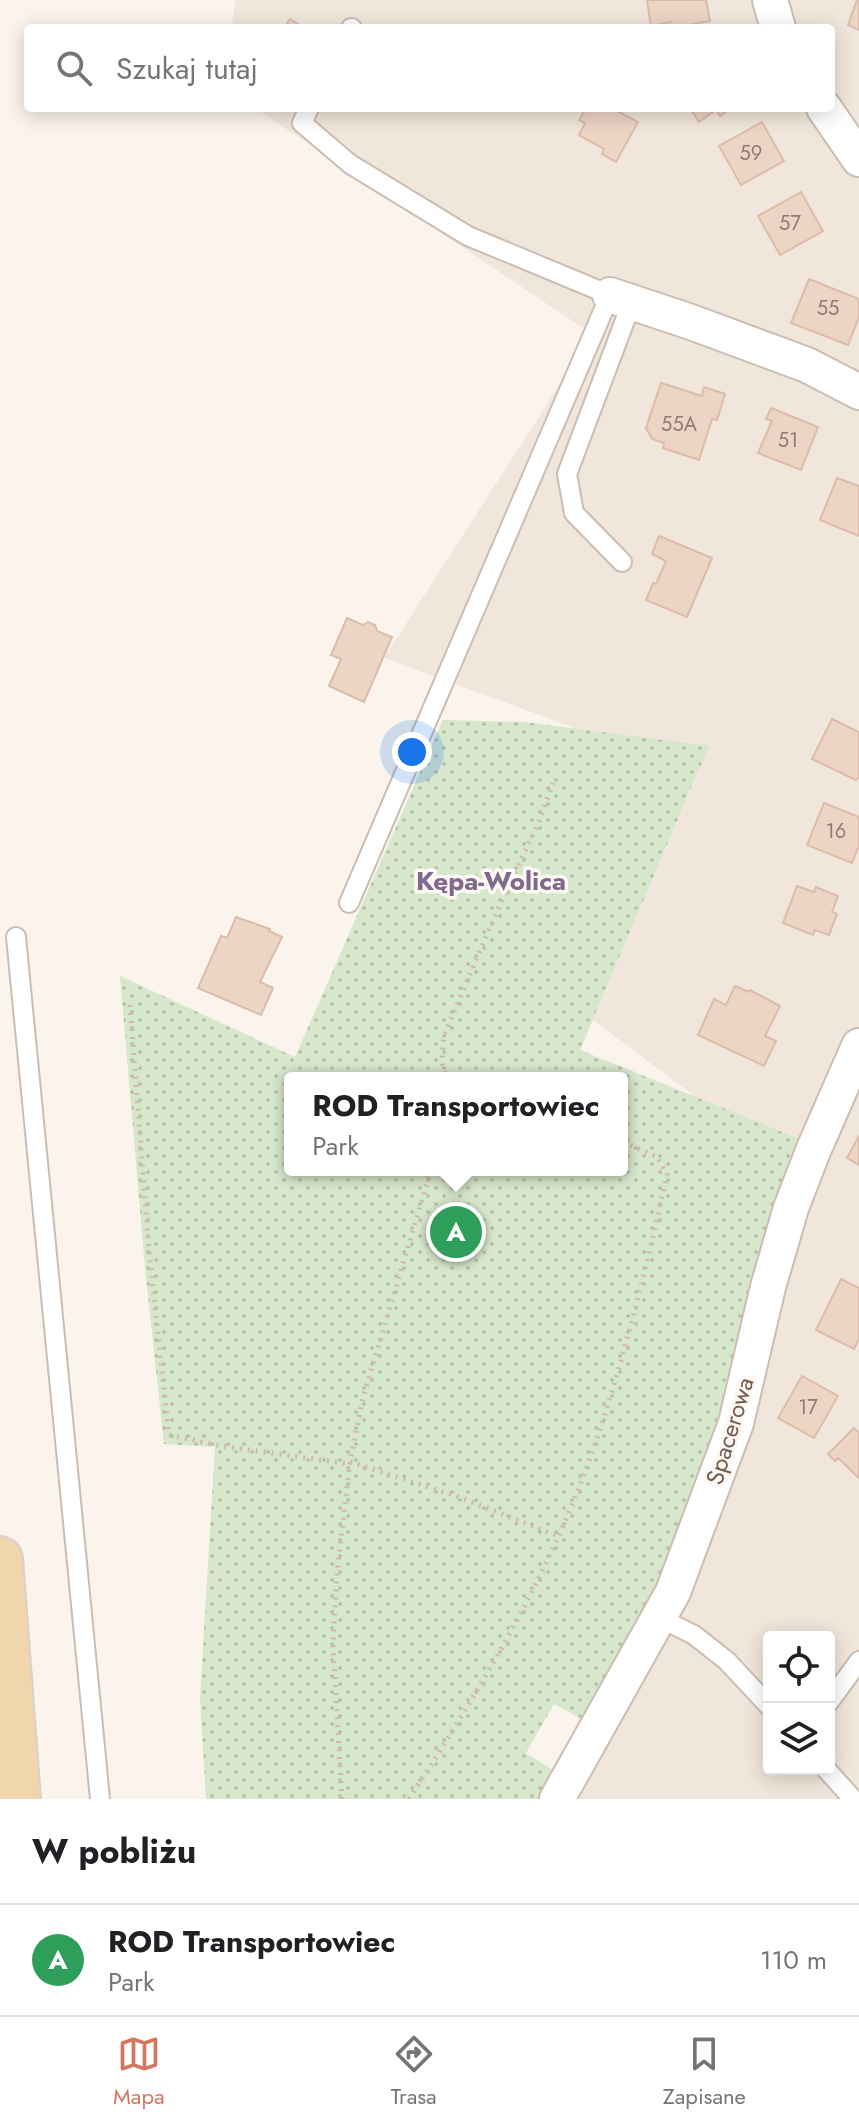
<!DOCTYPE html>
<html lang="pl">
<meta charset="utf-8">
<style>
:root{--surface:#fff;--page:#f2f2f2;--text:#202124;--muted:#757577;--line:#e0e0e0;--accent:#d57760}
body{margin:0;font-family:Jost,sans-serif;background:var(--page);color:var(--text)}
.controls{position:absolute;right:24px;bottom:24px;display:grid;overflow:hidden;border-radius:8px;box-shadow:0 4px 20px #0003}
.controls button{width:72px;height:72px;display:grid;place-items:center;padding:0;border:0;border-bottom:2px solid var(--line);background:var(--surface);color:var(--text);font:40px sans-serif}
.you{position:absolute;left:412px;top:752px;width:28px;height:28px;margin:-20px;border:6px solid #fff;border-radius:50%;background:#1a73e8;box-shadow:0 0 0 12px #1a73e833}
.badge{display:grid;place-items:center;width:52px;height:52px;border-radius:50%;background:var(--accent);color:#fff;font-size:26px;font-weight:700}
.pin{position:absolute;translate:-50% -50%;border:4px solid #fff;box-shadow:0 2px 8px #0006}
.popup{position:absolute;left:284px;top:1072px;width:344px;height:104px;box-sizing:border-box;display:grid;place-content:center;border-radius:8px;background:var(--surface);filter:drop-shadow(0 2px 6px #0005);font-size:26px;white-space:nowrap;color:var(--muted)}
.popup b{font-size:30px;color:var(--text)}
.popup::after{content:'';position:absolute;left:50%;top:100%;margin-left:-16px;border:16px solid transparent;border-top-color:var(--surface)}
.list{margin:0;padding:0;list-style:none}
h2{display:flex;justify-content:space-between;align-items:center;height:104px;margin:0;padding:0 32px;font-size:34px}
h2 small{font-size:26px;font-weight:400;color:var(--muted)}
.list li{display:grid;grid-template-columns:52px 1fr auto;gap:24px;align-items:center;box-sizing:border-box;height:112px;padding:0 32px;border-top:2px solid var(--line)}
.list b{display:block;font-size:30px;white-space:nowrap}
.list p{margin:0;font-size:26px;white-space:nowrap;color:var(--muted)}
.list em{font-size:26px;font-style:normal;color:var(--muted)}
.icon{flex:none;width:44px;height:44px;fill:none;stroke:currentColor;stroke-width:2;stroke-linecap:round;stroke-linejoin:round}
.map{position:relative;flex:none;width:859px;height:1799px;overflow:hidden}
.search{position:absolute;background:var(--surface);box-shadow:0 4px 20px #0003;left:24px;right:24px;top:24px;height:88px;display:flex;align-items:center;gap:20px;box-sizing:border-box;padding:0 28px;border-radius:8px;color:var(--muted);font-size:30px}
.sheet{height:216px;background:var(--surface)}
nav{display:flex;justify-content:space-around;align-items:center;box-sizing:border-box;height:112px;border-top:2px solid var(--line);background:var(--surface);font-size:22px;color:var(--muted)}
nav a{display:grid;justify-items:center;gap:4px}
nav .on{color:var(--accent)}
.map>svg:first-child{display:block}
.residential{fill:#f1e6db;fill-rule:evenodd}
.grass{fill:url(#grass-dots);fill-rule:evenodd}
.building{fill:#edd5c6;stroke:#ddbba9;stroke-width:2}
.lines{fill:none;stroke-linecap:round;stroke-linejoin:round}
.service-casing{stroke:#ccbdb2;stroke-width:22}
.minor-casing{stroke:#ccbdb2;stroke-width:38}
.primary-casing{stroke:#d8d1ce;stroke-width:48}
.path{stroke:#d2b8a9;stroke-width:5;stroke-dasharray:2 6;stroke-linecap:butt}
.service{stroke:#fff;stroke-width:18}
.minor{stroke:#fff;stroke-width:34}
.primary{stroke:#f1d5ad;stroke-width:44}
.labels{text-anchor:middle;stroke-width:7;stroke-linejoin:round;paint-order:stroke}
.number-label{font-size:20px;fill:#927a6e}
.street-label{font-size:24px;fill:#735c51;stroke:#fdf9f2}
.neighbourhood-label{font-size:26px;font-weight:bold;fill:#81698e;stroke:#fdf9f2}
</style>
<div class="map">
<svg width="859" height="1799" viewBox="0 0 859 1799">
<defs>
<pattern id="grass-dots" width="8" height="8" patternUnits="userSpaceOnUse" patternTransform="scale(2)"><rect width="8" height="8" fill="#d7e7cb"/><path d="M2 2h.1M6 6h.1" fill="none" stroke="#b3bea7" stroke-width="1.8" stroke-linecap="round"/></pattern>
</defs>
<rect width="100%" height="100%" fill="#faf4ec"/>
<path class="residential" d="M236 0H859V1799H552L802 1177 593 1020 698 773 384 658 592 334 255 108H831V28H231ZM769 1637H829V1769H769Z"/>
<path class="grass" d="M443 720 525 722 709 746 580 1050 802 1140 723 1427 693 1513 589 1723 554 1704 526 1753 559 1774 544 1799H206L200 1697 215 1447 164 1444 145 1268 120 976 295 1057ZM290 1078H622V1170H290Z"/>
<g class="building">
<path d="M647 0H706L710 21 672 28 671 22 651 26Z"/>
<path d="M857 0H859V30L848 25Z"/>
<path d="M290 19 305 28H284Z"/>
<path d="M586 108H612L638 122 616 162 602 154 604 149 579 135 585 123 579 120Z"/>
<path d="M690 108H731L720 116 716 110 699 122Z"/>
<path d="M762 122 784 161 741 185 719 146Z"/>
<path d="M801 192 823 231 780 255 758 216Z"/>
<path d="M809 279 859 299V317L848 345 791 323Z"/>
<path d="M661 383 702 396 704 387 725 394 717 420 712 419 699 460 663 448 664 443 652 439 646 428Z"/>
<path d="M771 408 818 427 801 470 758 453 772 421 766 419Z"/>
<path d="M837 478 859 486V536L820 520Z"/>
<path d="M659 536 712 558 687 617 646 600 653 583 656 584 666 561 652 554Z"/>
<path d="M347 618 363 625 368 622 375 625 377 631 392 637 364 702 329 686 341 659 331 655Z"/>
<path d="M832 719 859 732V777L856 780 812 759Z"/>
<path d="M824 803 859 817V846L852 863 807 845Z"/>
<path d="M797 886 814 892 816 887 838 896 832 912 837 914 829 935 815 930 813 935 783 923Z"/>
<path d="M236 917 270 929 269 931 282 937 260 982 273 988 261 1015 198 988 221 936 227 938Z"/>
<path d="M735 986 749 992 750 990 780 1006 765 1036 776 1041 764 1066 698 1035 714 999 726 1005Z"/>
<path d="M859 1136V1165L847 1158Z"/>
<path d="M841 1279 859 1288V1339L854 1349 816 1330Z"/>
<path d="M802 1376 838 1396 814 1438 778 1418Z"/>
<path d="M854 1428 859 1433V1478L838 1458 835 1461 828 1454Z"/>
</g>
<g class="lines">
<g class="service-casing">
<g id="service">
<path d="M351 28H352"/>
<path d="M309 108 302 123 350 164 468 236 610 295 349 903"/>
<path d="M622 562 574 513 567 474 632 302"/>
<path d="M16 937 100 1799"/>
<path d="M660 1618 694 1635 727 1661 769 1706"/>
<path d="M829 1702 859 1661"/>
<path d="M826 1769 853 1799"/>
</g>
</g>
<g class="minor-casing">
<g id="minor">
<path d="M770 0 778 28"/>
<path d="M824 108 859 159"/>
<path d="M610 295 691 322 807 365 859 392"/>
<path d="M557 1799 673 1592 736 1423 768 1287 791 1208 813 1151 859 1046"/>
</g>
</g>
<g class="primary-casing">
<path id="primary" d="M0 1559 18 1799"/>
</g>
<g class="path">
<path d="M130 1005 149 1250 169 1435 221 1446 350 1464"/>
<path d="M450 1078 446 1077 442 1062 444 1035 492 923 540 819 553 783"/>
<path d="M350 1462 456 1496 558 1536"/>
<path d="M342 1799 333 1644 337 1573 350 1462 363 1398 431 1170"/>
<path d="M409 1799C466 1711 522 1620 564 1524 612 1412 641 1292 667 1174L657 1157 622 1141"/>
</g>
<use href="#service" class="service"/>
<use href="#minor" class="minor"/>
<use href="#primary" class="primary"/>
</g>
<g class="labels">
<g class="number-label">
<text x="751" y="160">59</text>
<text x="790" y="230">57</text>
<text x="828" y="315">55</text>
<text x="679" y="431">55A</text>
<text x="788" y="447">51</text>
<text x="836" y="838">16</text>
<text x="808" y="1414">17</text>
</g>
<g class="street-label">
<text transform="translate(730 1431) rotate(-73)" y="8">Spacerowa</text>
</g>
<g class="neighbourhood-label">
<text x="491" y="890">Kępa-Wolica</text>
</g>
</g>
</svg>
<div class="controls">
<button><svg class="icon" aria-label="locate" viewBox="0 0 24 24"><circle cx="12" cy="12" r="6"/><path d="M12 2v4M12 18v4M2 12h4M18 12h4"/></svg></button>
<button><svg class="icon" aria-label="layers" viewBox="0 0 24 24"><path d="M12 4l9 5-9 5-9-5zM3 14l9 5 9-5"/></svg></button>
</div>
<div class="you"></div>
<div class="pin badge" style="left:456px;top:1232px;background:#2e9e5b">A</div>
<div class="popup"><b>ROD Transportowiec</b>Park</div>
<div class="search"><svg class="icon" aria-label="search" viewBox="0 0 24 24"><circle cx="10" cy="10" r="6"/><path d="M15 15l6 6"/></svg>Szukaj tutaj</div>
</div>
<section class="sheet">
<h2>W pobliżu<small></small></h2>
<ul class="list">
<li><span class="badge" style="background:#2e9e5b">A</span><div><b>ROD Transportowiec</b><p>Park</p></div><em>110 m</em></li>
</ul>
</section>
<nav>
<a class="on"><svg class="icon" aria-label="map" viewBox="0 0 24 24"><path d="M3 6l6-2 6 2 6-2v14l-6 2-6-2-6 2zM9 4v14M15 6v14"/></svg>Mapa</a>
<a><svg class="icon" aria-label="directions" viewBox="0 0 24 24"><path d="M12 3l9 9-9 9-9-9zM9 14v-3h6M13 9l2 2-2 2"/></svg>Trasa</a>
<a><svg class="icon" aria-label="saved" viewBox="0 0 24 24"><path d="M7 4h10v16l-5-4-5 4z"/></svg>Zapisane</a>
</nav>
